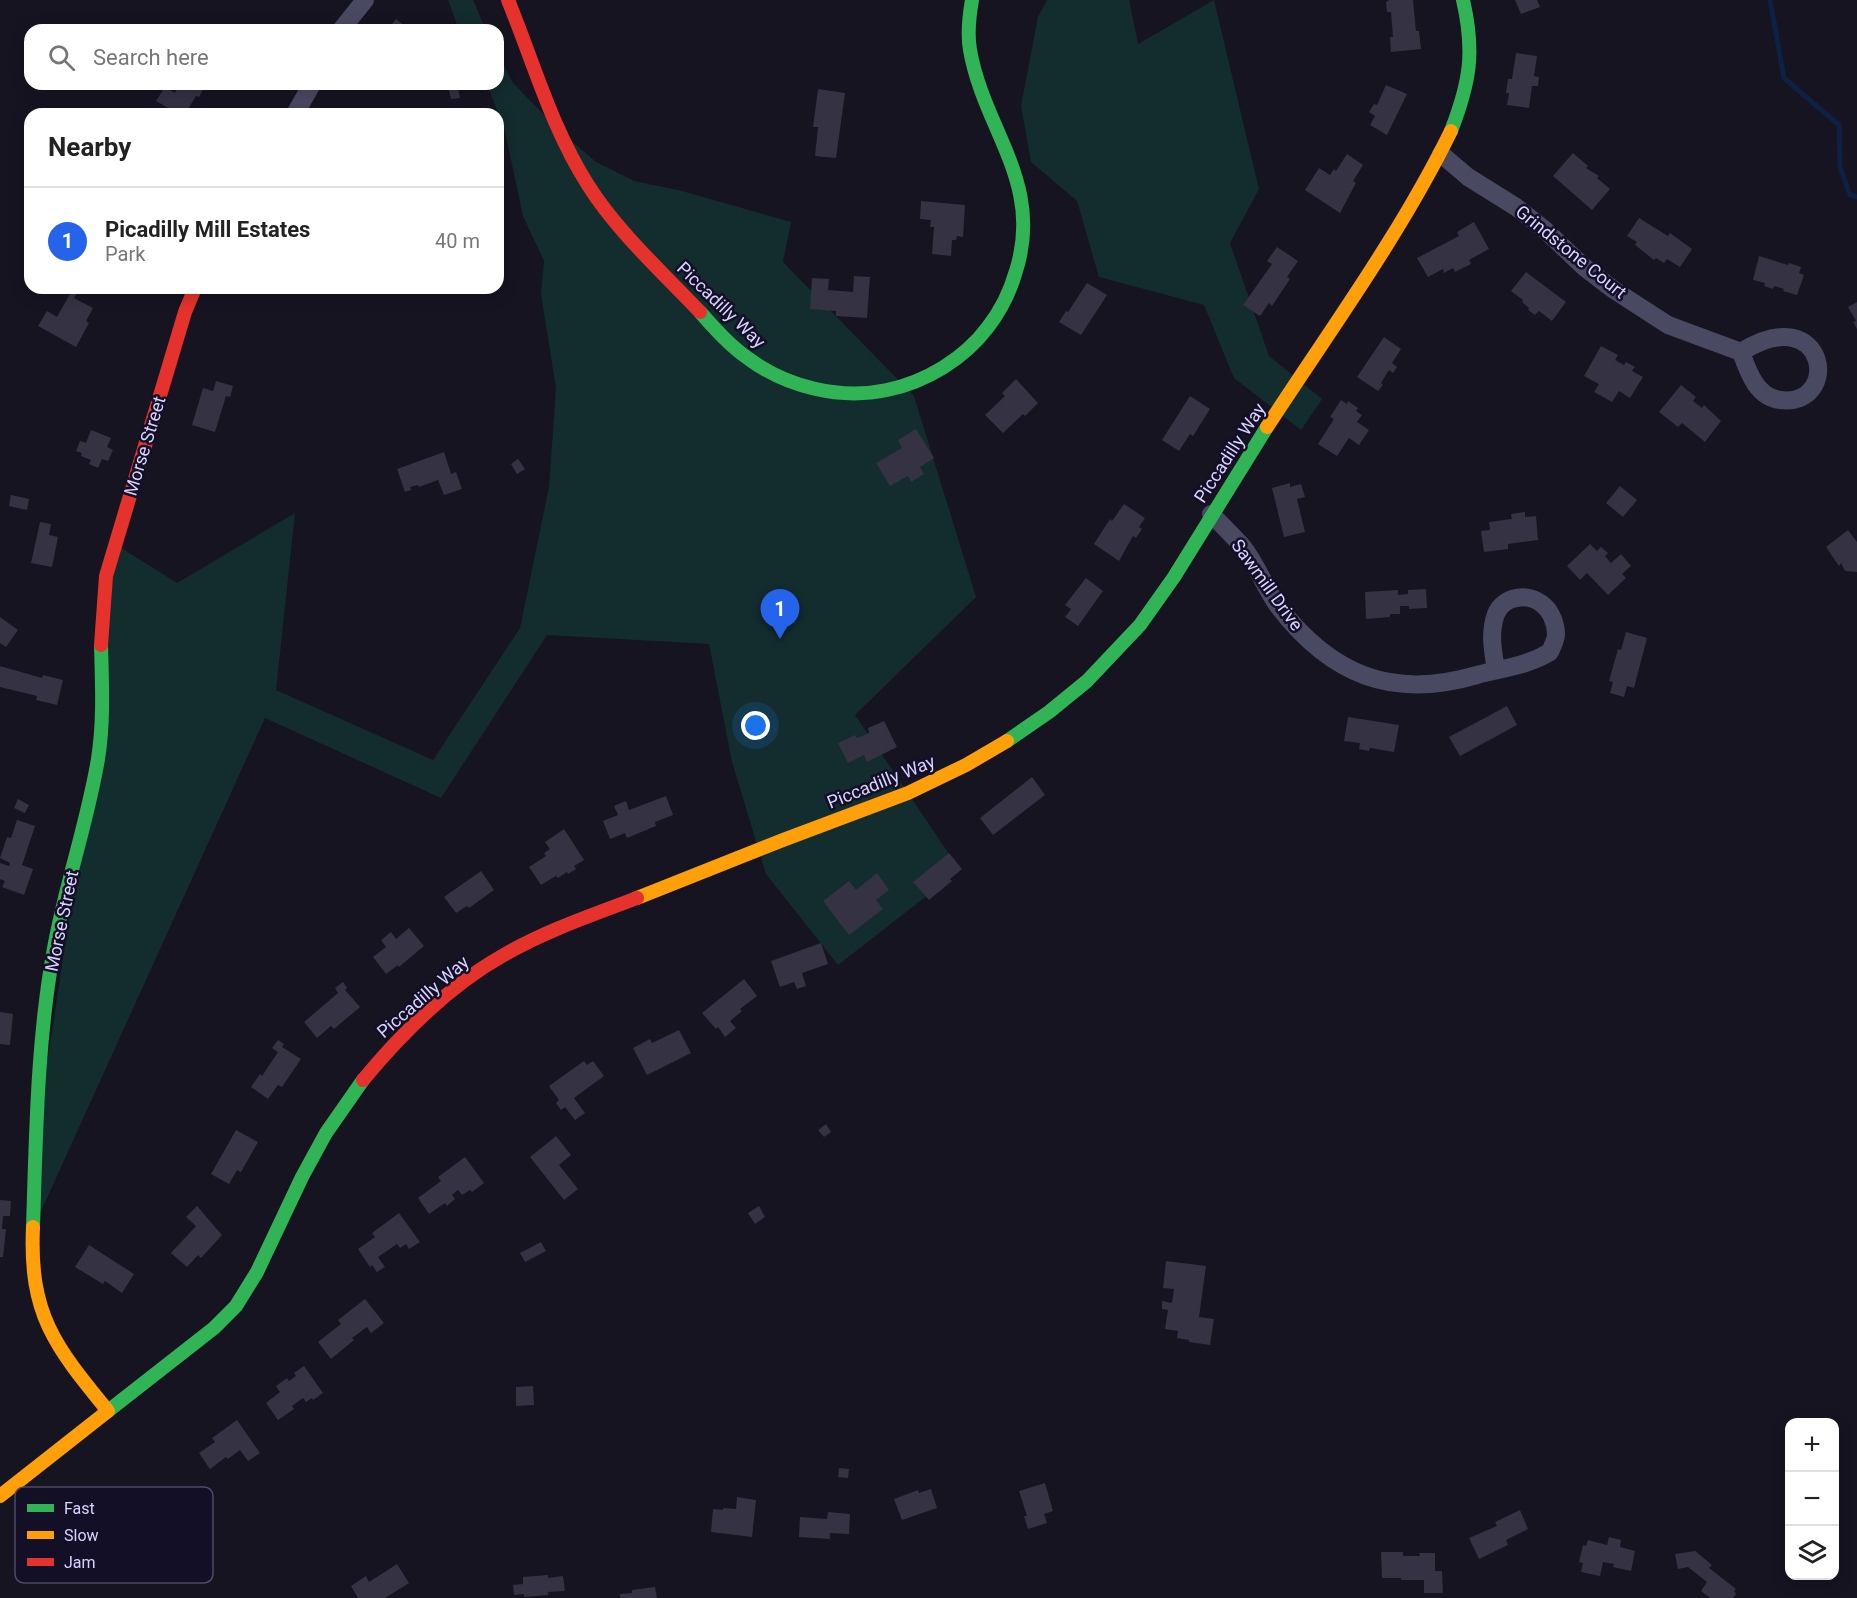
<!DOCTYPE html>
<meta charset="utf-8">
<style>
:root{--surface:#fff;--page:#f2f2f2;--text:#222;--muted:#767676;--line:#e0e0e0;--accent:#2563eb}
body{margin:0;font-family:Roboto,sans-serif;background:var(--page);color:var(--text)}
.controls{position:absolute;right:18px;bottom:18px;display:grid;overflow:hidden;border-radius:12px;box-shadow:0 3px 15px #0003}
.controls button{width:54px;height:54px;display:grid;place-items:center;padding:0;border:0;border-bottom:2px solid var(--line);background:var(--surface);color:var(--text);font:30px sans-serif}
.you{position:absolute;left:756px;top:726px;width:21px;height:21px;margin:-15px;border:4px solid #fff;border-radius:50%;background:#1a73e8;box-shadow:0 0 0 9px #1a73e833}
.badge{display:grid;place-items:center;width:39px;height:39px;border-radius:50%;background:var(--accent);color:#fff;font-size:20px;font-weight:700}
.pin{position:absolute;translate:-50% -50px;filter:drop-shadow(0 2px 3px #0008)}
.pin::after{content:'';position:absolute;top:32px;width:21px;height:18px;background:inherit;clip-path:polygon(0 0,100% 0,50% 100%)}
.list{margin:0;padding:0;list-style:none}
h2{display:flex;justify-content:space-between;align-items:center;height:78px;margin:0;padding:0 24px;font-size:26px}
h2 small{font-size:20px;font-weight:400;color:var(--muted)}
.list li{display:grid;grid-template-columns:39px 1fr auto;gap:18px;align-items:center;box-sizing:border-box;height:108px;padding:0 24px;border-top:2px solid var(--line)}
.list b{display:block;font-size:22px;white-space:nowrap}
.list p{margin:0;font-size:20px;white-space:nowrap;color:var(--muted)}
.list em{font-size:20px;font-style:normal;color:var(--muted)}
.icon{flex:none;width:33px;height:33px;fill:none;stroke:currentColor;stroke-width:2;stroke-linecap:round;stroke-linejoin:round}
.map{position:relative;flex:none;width:1857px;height:1598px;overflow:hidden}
.search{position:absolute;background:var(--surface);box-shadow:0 3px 15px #0003;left:24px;top:24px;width:480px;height:66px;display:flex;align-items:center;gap:15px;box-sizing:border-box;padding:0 21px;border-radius:18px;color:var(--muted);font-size:22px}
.panel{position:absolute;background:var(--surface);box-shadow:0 3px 15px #0003;left:24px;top:108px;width:480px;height:186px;border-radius:18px}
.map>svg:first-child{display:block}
.green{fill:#132c2d}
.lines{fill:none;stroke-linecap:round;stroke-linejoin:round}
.stream{stroke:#0d2144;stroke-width:5}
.building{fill:#343243}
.street{stroke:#4a4962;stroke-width:18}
.fast{stroke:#30b455;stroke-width:14}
.slow{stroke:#ff9f0a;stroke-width:14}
.jam{stroke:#e5322d;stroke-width:14}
.labels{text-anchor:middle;stroke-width:5;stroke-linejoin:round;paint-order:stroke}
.street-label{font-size:18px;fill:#d9d4ff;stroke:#130f26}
.key{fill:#130f26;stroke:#4e4a67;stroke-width:1.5}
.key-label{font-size:16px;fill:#d9d4ff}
</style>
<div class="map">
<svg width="1857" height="1598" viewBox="0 0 1857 1598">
<rect width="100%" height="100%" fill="#161421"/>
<g class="green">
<path d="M448 0H473L486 30H459Z"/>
<path d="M1047 0H1129L1138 44 1214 0 1259 189 1230 243 1269 356 1322 399 1301 430 1234 378 1204 305 1099 277 1077 201 1031 162 1021 106 1038 17Z"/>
<path d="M498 54 513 83 560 131 596 162 634 181 682 191 791 222 783 262 914 396 976 597 855 715 960 870 838 965 766 874 732 762 709 644 547 635 441 798 265 718 32 1231 36 1137 83 826 115 544 177 583 295 513 276 690 433 760 520 628 549 487 556 388 541 294 544 261 523 216 505 132 487 84H498Z"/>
</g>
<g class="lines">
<path class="stream" d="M1770 0 1784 78 1839 125 1840 167 1850 195 1857 197"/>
</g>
<g class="building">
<path d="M1389 0H1413L1416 31H1419L1421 49 1391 52 1390 37H1393L1391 12H1387L1386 2Z"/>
<path d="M1515 0H1537L1540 7 1521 14Z"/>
<path d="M396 19 410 30H387Z"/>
<path d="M1516 53 1537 56 1534 76 1539 77 1538 86H1532L1529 108 1507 105 1509 93H1506L1508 79H1512Z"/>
<path d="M173 84H206L199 97 196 96 185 114H179L156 101 165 87 175 93 178 87Z"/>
<path d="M457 84 460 98 451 99 448 86Z"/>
<path d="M1386 85 1407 94 1387 135 1370 125 1375 116 1369 112 1374 104 1377 105Z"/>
<path d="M818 89 845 93 836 158 815 156 818 127H813Z"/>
<path d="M1573 153 1588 166 1586 168 1599 176 1597 178 1610 189 1592 210 1553 176Z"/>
<path d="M1347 154 1363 165 1353 181 1356 183 1340 213 1305 190 1319 168 1330 175 1334 169 1336 171Z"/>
<path d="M921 201 965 205 963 237 957 236 956 240H952L951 256 932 254 934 227H930L931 220 920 219Z"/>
<path d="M1639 218 1668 236 1670 233 1692 249 1680 267 1667 259 1664 263 1656 258 1654 260 1635 245 1637 242 1627 236Z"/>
<path d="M1474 222 1489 249 1469 260 1471 264 1455 272 1453 268 1444 273 1443 269 1428 277 1417 258 1459 236 1457 232Z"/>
<path d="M1277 247 1298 261 1287 277 1290 279 1272 306 1269 303 1260 316 1243 305 1272 264 1267 261Z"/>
<path d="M1759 256 1788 265 1789 263 1801 267 1799 273 1804 275 1797 295 1783 291 1784 289 1774 286 1773 289 1764 286 1765 283 1753 280Z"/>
<path d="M1526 272 1566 302 1552 321 1539 311 1535 315 1528 310 1529 308 1522 302 1523 300 1511 291Z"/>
<path d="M854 276 870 277 867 318 836 316V311L810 309 812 278 829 279 828 290 853 292Z"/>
<path d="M1087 283 1107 295 1081 335 1059 322 1066 311 1068 312Z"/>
<path d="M62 288H80L74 298 93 308 86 321 89 323 76 347 38 326 47 311 57 317 71 292Z"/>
<path d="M1857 302V329L1853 322 1856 321 1848 307Z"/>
<path d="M1384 337 1401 349 1392 363 1397 367 1393 373 1389 370 1381 383 1383 385 1378 391 1357 377Z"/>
<path d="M1601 346 1618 355 1615 360 1624 365 1626 362 1635 367 1632 371 1643 377 1630 398 1619 391 1612 402 1594 392 1599 384 1584 376Z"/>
<path d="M1016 379 1038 403 1025 416 1023 414 1003 433 985 415 1005 396 1002 393Z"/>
<path d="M216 381 233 386 230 397 226 396 215 432 192 425 203 388 213 391Z"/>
<path d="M1681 385 1696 397 1693 401 1702 408 1704 405 1721 421 1705 442 1682 423 1678 427 1659 412Z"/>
<path d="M1190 396 1210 409 1193 436 1190 434 1179 451 1162 440Z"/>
<path d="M1341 400 1347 404 1348 401 1358 408 1356 411 1362 415 1357 422 1369 430 1359 445 1349 438 1337 456 1318 444 1334 419 1330 417Z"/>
<path d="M916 429 934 458 920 467 924 474 911 482 908 476 890 486 876 463 902 448 898 440Z"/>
<path d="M91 430 111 438 107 447 113 450 108 461 102 459 98 468 89 464 91 460 81 456 82 453 76 451 80 441 86 443Z"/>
<path d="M444 452 451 474 456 472 462 489 444 495 438 480 419 487 418 485 410 487 411 490 405 492 397 469Z"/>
<path d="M518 459 525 469 517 474 511 464Z"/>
<path d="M1290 483V487L1301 484 1305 497 1297 499 1305 532 1284 537 1272 488Z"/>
<path d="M1620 486 1637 500 1623 517 1606 503Z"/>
<path d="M11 495 29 499 27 510 9 506Z"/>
<path d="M1124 504 1145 518 1139 527 1142 529 1136 538 1133 536 1119 561 1094 544 1110 519 1112 521Z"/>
<path d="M1525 512V517L1536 516 1538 540 1508 544V549L1484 552 1481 531 1490 530 1489 522 1512 519 1511 514Z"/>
<path d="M40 522 51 524 49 535 58 537 52 567 31 563Z"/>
<path d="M1848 530 1857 542V572L1845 571 1841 563 1839 566 1826 547Z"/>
<path d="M1590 544 1597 551 1601 547 1608 553 1605 556 1611 563 1621 554 1631 566 1622 574 1626 578 1608 595 1587 573 1580 580 1567 566Z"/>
<path d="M1086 578 1103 591 1078 626 1065 617 1071 609 1065 605Z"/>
<path d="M1426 589 1427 608 1409 609V606H1400V614H1390V617L1366 619 1365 592 1398 590V595L1408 594V590Z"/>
<path d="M0 617 18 630 6 647 0 643Z"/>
<path d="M1626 632 1647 638 1634 688 1627 686 1624 697 1610 693 1613 682 1609 681 1618 649 1621 650Z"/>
<path d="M0 666 42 678 43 675 63 680 57 705 36 700 37 696 0 687Z"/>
<path d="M1507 706 1517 725 1460 756 1449 737Z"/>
<path d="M1348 717 1399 725 1394 752 1370 748 1369 751 1359 749 1360 743 1344 741Z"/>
<path d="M884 721 897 747 867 762 864 755 848 763 838 743 855 735 857 738 869 733 868 728Z"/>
<path d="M1032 777 1045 795 993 835 980 818Z"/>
<path d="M666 796 673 815 655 822 656 826 627 838 625 833 610 839 603 821 618 815 614 806 626 801 629 810Z"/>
<path d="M18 799 29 805 25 813 14 808Z"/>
<path d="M17 820 35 826 22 865 33 869 24 895 2 887 5 881 0 879V863L9 866 10 863 0 858 7 837 11 838Z"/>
<path d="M564 829 584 860 574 866 576 869 568 874 567 872 558 878 556 876 541 885 529 867 546 856 544 853 550 849 545 842Z"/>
<path d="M949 853 962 869 950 879 952 881 929 900 913 882Z"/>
<path d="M481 871 494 890 469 908 467 906 456 913 444 897Z"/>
<path d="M877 873 889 890 876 900 883 909 849 935 823 901 849 881 856 890Z"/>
<path d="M409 928 424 946 399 967 398 965 386 974 373 957 386 947 381 940 391 932 396 939Z"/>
<path d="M821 943 828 964 802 973 806 986 797 989 794 982 780 987 771 961Z"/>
<path d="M744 979 757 996 740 1009 742 1011 730 1021 736 1028 725 1037 718 1027 716 1029 702 1013Z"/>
<path d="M343 982 347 988 345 990 360 1007 334 1029 331 1026 317 1038 304 1022 338 993 335 988Z"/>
<path d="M0 1012 13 1014 10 1045 0 1044Z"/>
<path d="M679 1030 691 1053 647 1075 633 1048 650 1039 652 1043Z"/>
<path d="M278 1040 284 1044 282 1047 301 1059 282 1087 278 1085 268 1099 251 1087 260 1074 262 1076 278 1052 272 1048Z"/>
<path d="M584 1061 587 1065 593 1061 604 1076 574 1098 585 1113 575 1120 565 1107 561 1110 556 1103 559 1100 549 1086Z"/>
<path d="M826 1124 831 1132 824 1137 818 1130Z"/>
<path d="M236 1130 258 1142 241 1172 237 1170 229 1184 211 1174Z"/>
<path d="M556 1136 571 1155 559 1165 578 1189 564 1200 530 1157Z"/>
<path d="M465 1157 484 1183 472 1192 470 1190 462 1195 458 1190 452 1195 455 1199 447 1206 445 1203 429 1214 418 1198 441 1181 438 1177Z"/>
<path d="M0 1200 11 1201 10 1216H3L2 1229H6L3 1257H0Z"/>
<path d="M197 1206 222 1235 201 1258 198 1255 187 1267 171 1253 196 1226 186 1217Z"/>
<path d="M759 1206 765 1217 755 1224 748 1213Z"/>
<path d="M399 1213 420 1242 409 1249 406 1244 400 1248 397 1244 378 1257 385 1267 377 1272 372 1265 370 1267 358 1249 375 1237 372 1233Z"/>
<path d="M541 1242 546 1251 525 1262 520 1253Z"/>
<path d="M89 1245 134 1274 122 1293 105 1281 103 1284 75 1267Z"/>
<path d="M1166 1261 1206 1266 1199 1317 1214 1319 1210 1345 1189 1342V1340L1177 1338 1178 1331 1165 1329 1168 1310 1162 1309V1301L1172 1303 1174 1289 1163 1288Z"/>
<path d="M365 1299 384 1323 371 1333 367 1327 352 1338 354 1340 331 1359 318 1342 341 1324 338 1320Z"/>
<path d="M304 1366 323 1393 313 1400 312 1398 306 1402 303 1398 292 1406 294 1409 278 1420 266 1403 280 1392 276 1386 287 1378 289 1381 296 1376 294 1373Z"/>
<path d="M533 1386 534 1405 516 1406V1387Z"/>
<path d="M237 1420 260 1453 248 1461 240 1450 228 1459 226 1457 210 1469 199 1453 215 1442 212 1438Z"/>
<path d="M839 1468 849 1469 848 1478 838 1477Z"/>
<path d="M1045 1483 1053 1511 1044 1514 1047 1523 1028 1529 1024 1516H1027L1019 1491Z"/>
<path d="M931 1489 937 1508 902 1520 894 1499 918 1490 919 1493Z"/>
<path d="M737 1497 756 1500 752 1537 711 1532 713 1509 723 1510V1508L736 1509Z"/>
<path d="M1520 1510 1528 1529 1506 1540 1508 1545 1479 1559 1469 1538 1497 1526 1495 1522Z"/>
<path d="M828 1512 850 1514 849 1534 830 1533V1539L799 1537 800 1517 827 1519Z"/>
<path d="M1609 1537 1621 1540 1620 1547 1635 1551 1631 1571 1613 1567 1614 1564 1603 1562 1600 1576 1581 1572 1583 1563 1579 1562 1583 1545 1586 1546 1588 1540 1607 1545Z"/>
<path d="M1695 1551 1712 1565 1709 1568 1736 1589 1734 1591 1736 1594 1733 1598H1710L1701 1591 1707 1582 1688 1567 1678 1569 1675 1554Z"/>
<path d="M1381 1552H1403V1556H1420L1419 1553H1435V1571H1442L1443 1593H1424V1580H1401V1578H1382Z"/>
<path d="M397 1564 409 1583 385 1598H358L351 1586 366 1576 369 1582Z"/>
<path d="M548 1575V1578L563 1576 565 1591 548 1592V1595L524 1597V1594L514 1595 513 1585 523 1584V1577Z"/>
<path d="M655 1587 657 1598H620V1594L632 1593V1590Z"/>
</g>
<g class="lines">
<g class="street">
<path d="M341 30 365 0"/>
<path d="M295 114 312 84"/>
<path d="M1441 154 1468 177 1516 207 1544 229 1584 267 1614 290 1668 325 1741 352C1748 371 1756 397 1780 400 1842 408 1828 298 1741 352"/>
<path d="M1211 514C1222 525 1233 536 1243 547 1257 565 1265 588 1278 606 1331 675 1392 700 1477 675 1503 668 1527 666 1550 652 1552 647 1556 640 1556 634 1556 624 1551 611 1543 605 1529 592 1503 596 1496 614 1489 633 1493 651 1496 670"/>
</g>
<g class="fast">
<path d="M1451 131C1470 82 1475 52 1463 0"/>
<path d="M700 312C715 329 730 346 749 359 787 387 840 400 887 390 926 382 964 359 988 327 1002 309 1010 292 1016 271 1044 183 984 130 970 50 967 33 969 17 972 0"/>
<path d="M1007 741 1049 712 1087 681 1140 625 1174 577 1267 427"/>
<path d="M33 1227C36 1136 37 1044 53 954 64 888 87 825 98 759 104 722 102 683 101 645"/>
<path d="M108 1411 214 1328 236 1306 257 1272 302 1177 326 1133 363 1080"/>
</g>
<g class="slow">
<path d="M1267 427C1330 330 1400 235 1451 131"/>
<path d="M637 898 783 840 908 793 966 765 1007 741"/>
<path d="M0 1496 108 1411C55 1346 29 1315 33 1227"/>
</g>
<g class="jam">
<path d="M508 0C533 61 552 129 588 185 616 230 663 273 700 312"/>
<path d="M101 645 106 576 185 312 195 288"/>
<path d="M363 1080C402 1033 449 986 502 956 545 931 592 915 637 898"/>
</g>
</g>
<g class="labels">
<g class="street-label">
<text transform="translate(1571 252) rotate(39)" y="6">Grindstone Court</text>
<text transform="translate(721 305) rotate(44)" y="6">Piccadilly Way</text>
<text transform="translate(145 446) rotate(-73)" y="6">Morse Street</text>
<text transform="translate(1230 453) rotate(-57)" y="6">Piccadilly Way</text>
<text transform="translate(1267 585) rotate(54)" y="6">Sawmill Drive</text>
<text transform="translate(881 782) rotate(-22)" y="6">Piccadilly Way</text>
<text transform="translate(62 921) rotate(-78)" y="6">Morse Street</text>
<text transform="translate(423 997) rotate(-41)" y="6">Piccadilly Way</text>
</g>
</g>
<rect x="15" y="1487" width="198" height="96" rx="9" class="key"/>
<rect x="27" y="1504" width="27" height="8" fill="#30b455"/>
<rect x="27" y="1531" width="27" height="8" fill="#ff9f0a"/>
<rect x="27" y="1558" width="27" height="8" fill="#e5322d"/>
<g class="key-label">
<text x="64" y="1514">Fast</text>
<text x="64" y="1541">Slow</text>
<text x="64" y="1568">Jam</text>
</g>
</svg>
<div class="controls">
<button>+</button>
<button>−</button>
<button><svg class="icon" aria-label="layers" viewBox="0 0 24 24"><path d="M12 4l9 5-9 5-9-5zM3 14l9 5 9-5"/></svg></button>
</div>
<div class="you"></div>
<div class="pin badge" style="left:780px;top:639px">1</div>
<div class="search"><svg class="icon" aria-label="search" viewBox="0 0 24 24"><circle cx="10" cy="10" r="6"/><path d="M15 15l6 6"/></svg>Search here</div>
<section class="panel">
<h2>Nearby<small></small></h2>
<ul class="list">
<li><span class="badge">1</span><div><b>Picadilly Mill Estates</b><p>Park</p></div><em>40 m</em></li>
</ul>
</section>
</div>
